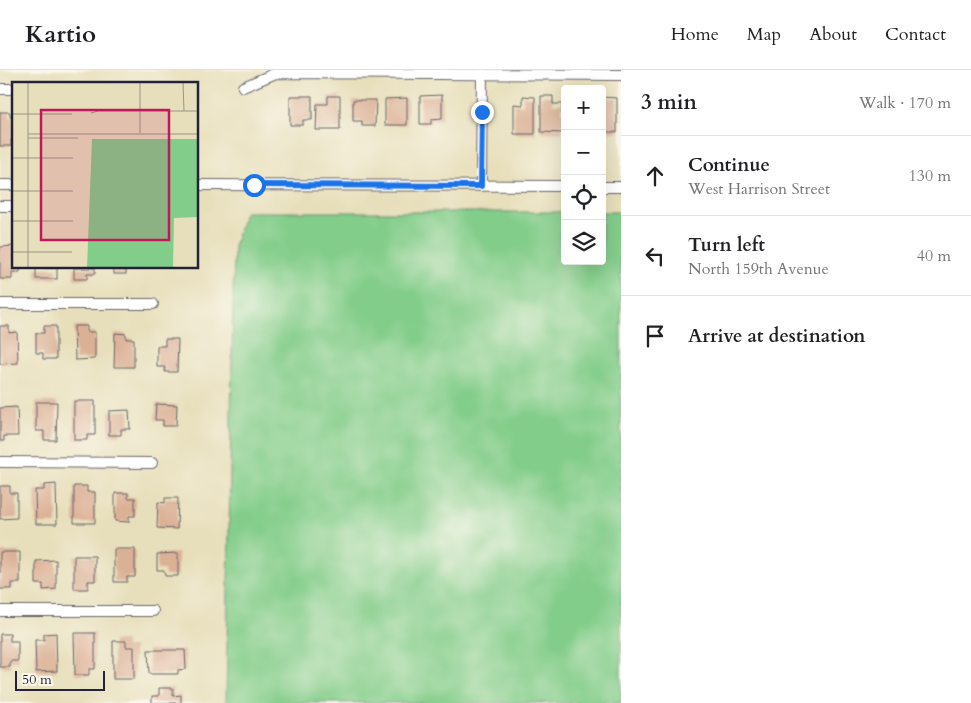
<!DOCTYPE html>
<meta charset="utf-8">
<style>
:root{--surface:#fff;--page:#f2f2f2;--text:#202124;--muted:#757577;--line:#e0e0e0}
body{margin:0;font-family:Cardo,serif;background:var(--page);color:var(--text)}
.controls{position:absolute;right:15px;top:15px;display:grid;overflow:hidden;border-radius:5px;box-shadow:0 5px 20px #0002}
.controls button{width:45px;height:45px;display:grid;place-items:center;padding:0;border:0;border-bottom:1px solid var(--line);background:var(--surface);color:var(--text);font:25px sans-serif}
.scale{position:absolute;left:15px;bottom:12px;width:90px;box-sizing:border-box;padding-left:5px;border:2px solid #22223b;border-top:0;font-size:14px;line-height:18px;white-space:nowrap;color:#22223b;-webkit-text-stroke:4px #fbf7ec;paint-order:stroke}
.stop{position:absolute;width:15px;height:15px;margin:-11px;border:4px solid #1a73e8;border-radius:50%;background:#fff}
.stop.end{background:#1a73e8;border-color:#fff;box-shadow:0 1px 5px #0008}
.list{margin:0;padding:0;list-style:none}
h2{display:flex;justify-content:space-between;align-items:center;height:65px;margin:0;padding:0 20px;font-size:21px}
h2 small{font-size:16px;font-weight:400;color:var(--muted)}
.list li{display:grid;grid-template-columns:32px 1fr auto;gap:15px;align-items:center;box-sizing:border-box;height:80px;padding:0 20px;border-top:1px solid var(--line)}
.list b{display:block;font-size:19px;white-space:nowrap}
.list p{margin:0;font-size:16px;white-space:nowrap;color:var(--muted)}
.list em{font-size:16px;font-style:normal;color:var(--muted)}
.icon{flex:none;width:28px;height:28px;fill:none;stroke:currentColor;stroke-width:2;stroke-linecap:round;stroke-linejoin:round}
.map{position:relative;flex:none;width:621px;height:633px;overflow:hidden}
header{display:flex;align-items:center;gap:30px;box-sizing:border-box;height:70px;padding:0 25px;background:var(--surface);border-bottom:1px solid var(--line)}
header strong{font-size:24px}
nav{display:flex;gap:28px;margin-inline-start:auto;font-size:18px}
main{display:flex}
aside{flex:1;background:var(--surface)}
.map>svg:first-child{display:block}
.green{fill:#83cd8a;stroke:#527862}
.building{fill:#dbb196}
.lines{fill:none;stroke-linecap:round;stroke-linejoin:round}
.street-casing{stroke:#676468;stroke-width:12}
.street{stroke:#fff;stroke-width:10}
.route{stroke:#1a73e8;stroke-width:6}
.inset-road{fill:none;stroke:#989388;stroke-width:1}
.view{fill:#c2185b;fill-opacity:0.15;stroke:#c2185b;stroke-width:2.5}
.inset-edge{fill:none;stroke:#22223b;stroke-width:2.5}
</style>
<header>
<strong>Kartio</strong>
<nav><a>Home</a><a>Map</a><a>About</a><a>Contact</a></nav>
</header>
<main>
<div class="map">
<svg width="621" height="633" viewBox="0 0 621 633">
<rect width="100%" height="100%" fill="#fbf7ec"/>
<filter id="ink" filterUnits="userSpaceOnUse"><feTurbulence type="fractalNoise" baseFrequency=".02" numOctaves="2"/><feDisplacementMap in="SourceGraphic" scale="10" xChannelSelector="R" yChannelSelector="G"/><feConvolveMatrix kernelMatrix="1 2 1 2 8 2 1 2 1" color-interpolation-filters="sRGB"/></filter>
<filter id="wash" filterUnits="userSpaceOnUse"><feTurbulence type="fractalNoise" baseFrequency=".0096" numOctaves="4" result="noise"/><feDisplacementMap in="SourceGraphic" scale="20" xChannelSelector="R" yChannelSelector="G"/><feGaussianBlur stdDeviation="1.12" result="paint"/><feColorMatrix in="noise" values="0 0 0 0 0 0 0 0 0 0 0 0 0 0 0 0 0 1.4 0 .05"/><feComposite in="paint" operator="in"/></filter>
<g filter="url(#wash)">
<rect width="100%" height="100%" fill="#e7dfbb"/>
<path class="green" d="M245 142H565V191H602V142H621V633H226L234 176Z"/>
<g id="blocks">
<g class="building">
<path d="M442 25V49L431 50V54H420V26Z"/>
<path d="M290 26H312V50H303V55H290Z"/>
<path d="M328 26H340V60H316L317 34H328Z"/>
<path d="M523 26 535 27V64H514V34L523 35Z"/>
<path d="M541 26H553V34H562V63L541 62Z"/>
<path d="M602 27 617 28V62H602Z"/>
<path d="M407 28V55H385V29Z"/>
<path d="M353 30H376L375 56H362V51H353Z"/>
<path d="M0 42H10V47H14V70H11V76H0Z"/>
<path d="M14 176V198H20V202H12V209H0V177Z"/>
<rect x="36" y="198" width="21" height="11"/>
<path d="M74 198H95V204H87V209H74Z"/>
<rect x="114" y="198" width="12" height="6"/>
<path d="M0 256H9V263L17 262 18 293 0 294Z"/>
<path d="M44 256H56V289H43V283H36V263H44Z"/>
<path d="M74 256H87V262H95V289L75 290Z"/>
<path d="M115 263 126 264V269H134V297H114Z"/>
<path d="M165 269H178L177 302H165V297H157V276H165Z"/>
<path d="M74 331H95V365H87V370H74Z"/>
<path d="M36 332H57L56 370H44V361H36Z"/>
<path d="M156 334 177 335 176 356H163V350H155Z"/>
<path d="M17 337 18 366H4V371H0V338Z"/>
<path d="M129 340 130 359H121V365H109V341Z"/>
<path d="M56 414 57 454H36L35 420H44V415Z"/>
<path d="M0 416H10V423H17V448L0 449Z"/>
<path d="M74 416H87V422H95V453H74Z"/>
<path d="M115 423H128V428H135V446H129V452L115 451Z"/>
<path d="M165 428H178L177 459 157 458 158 432 165 433Z"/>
<path d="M114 479H135V507H127V512H114Z"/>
<path d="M0 482H20V513H12V519H0Z"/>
<path d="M178 483V506H165L164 500H157V484Z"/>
<path d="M74 486H95V511H88V519H74Z"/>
<path d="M56 490V519L43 520V514H36V491Z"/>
<path d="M56 563 57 601 36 602 35 570H44V564Z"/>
<path d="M74 563H95V599H89V605H75Z"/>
<path d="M0 564H10V571H18V591H10V597H0Z"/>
<path d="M113 571H126V577H134V609H113Z"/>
<path d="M148 580H185L186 599 178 600V604H149Z"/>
<path d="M159 618H173V626L181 625V633H152V626H159Z"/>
</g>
</g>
</g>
<g filter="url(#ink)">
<use href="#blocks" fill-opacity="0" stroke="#676468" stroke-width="1"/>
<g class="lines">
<g class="street-casing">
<g id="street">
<path d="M243 17 276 3 621 5"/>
<path d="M0 19H14"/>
<path d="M0 115H14"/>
<path d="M198 115 565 116"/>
<path d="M481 116 482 0"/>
<path d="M602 117H621"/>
<path d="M0 136H14"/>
<path d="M0 234H153"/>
<path d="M0 392 152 393"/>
<path d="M0 541H153"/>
</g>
</g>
<use href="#street" class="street"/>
</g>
</g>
<g class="lines" filter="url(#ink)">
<path class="route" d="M254 115 481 116 482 42"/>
</g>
<g transform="translate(12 12)">
<rect width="186" height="186" fill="#e7dfbb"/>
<path d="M80 57H186V135L162 136 161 186H75Z" fill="#83cd8a"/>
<path class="inset-road" d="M16 0V186M171 0 172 29M79 31 86 29H187M0 32H60M128 51V0M16 52H187M16 56H66M0 76H61M0 109H61M0 139H61M0 170H60"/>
<path class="view" d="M29 28H157V158H29Z"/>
<rect width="186" height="186" class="inset-edge"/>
</g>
</svg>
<div class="controls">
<button>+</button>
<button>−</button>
<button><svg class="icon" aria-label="locate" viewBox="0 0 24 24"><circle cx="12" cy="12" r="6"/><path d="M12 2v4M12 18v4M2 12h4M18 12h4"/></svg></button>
<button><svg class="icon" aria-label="layers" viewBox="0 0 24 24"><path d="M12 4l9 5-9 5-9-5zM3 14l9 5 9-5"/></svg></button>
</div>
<div class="scale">50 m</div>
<div class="stop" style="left:254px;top:115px"></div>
<div class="stop end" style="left:482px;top:42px"></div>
</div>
<aside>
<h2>3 min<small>Walk · 170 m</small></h2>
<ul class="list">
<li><svg class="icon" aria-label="ahead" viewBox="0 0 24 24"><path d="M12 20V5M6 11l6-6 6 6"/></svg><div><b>Continue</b><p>West Harrison Street</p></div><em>130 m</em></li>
<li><svg class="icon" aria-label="left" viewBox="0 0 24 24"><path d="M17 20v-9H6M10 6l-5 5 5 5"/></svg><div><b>Turn left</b><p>North 159th Avenue</p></div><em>40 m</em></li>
<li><svg class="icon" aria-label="arrive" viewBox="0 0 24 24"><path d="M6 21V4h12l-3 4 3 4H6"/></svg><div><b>Arrive at destination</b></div></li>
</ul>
</aside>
</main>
